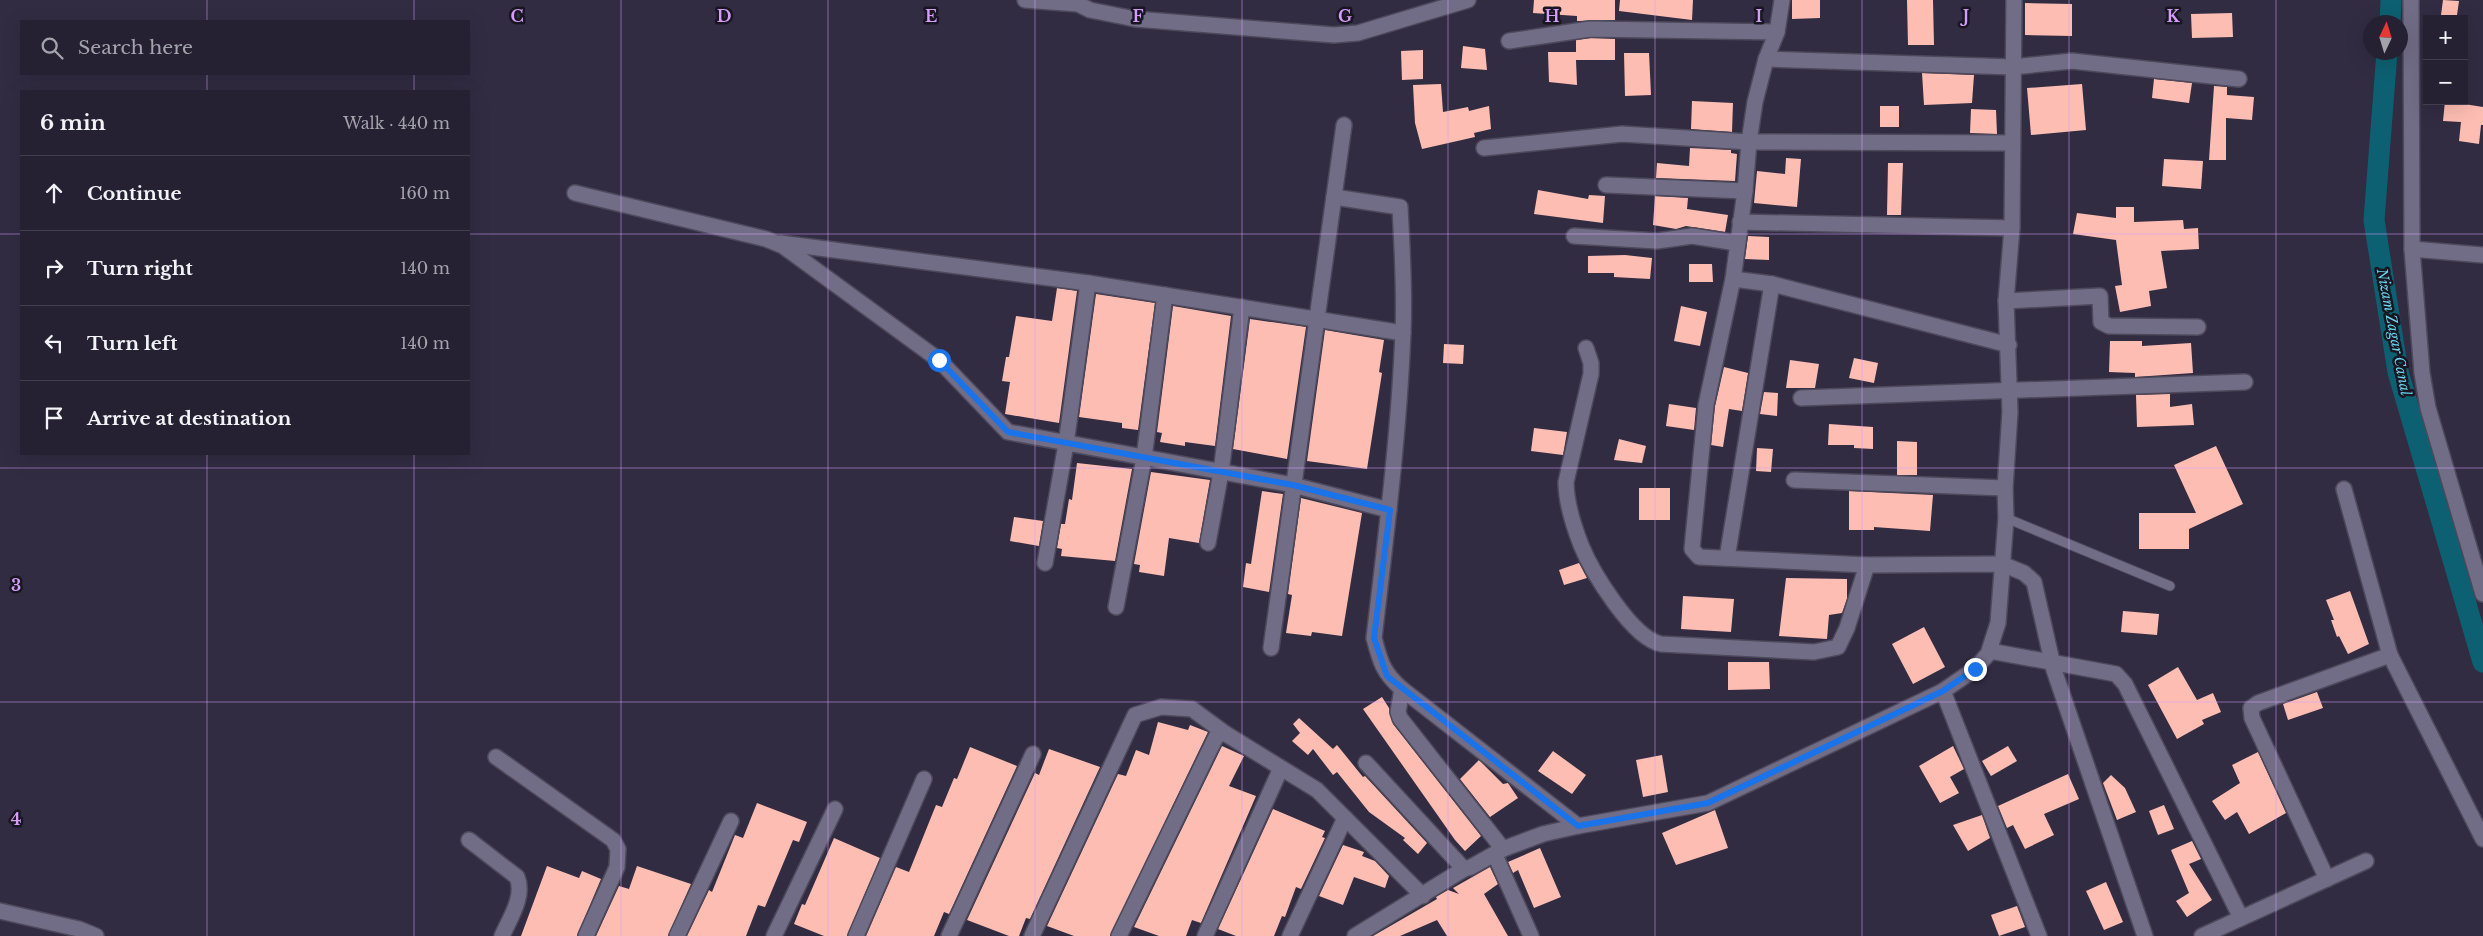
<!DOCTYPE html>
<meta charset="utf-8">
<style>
:root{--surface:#252132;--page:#2d293a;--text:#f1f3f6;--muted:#a3a3ac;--line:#423e4d}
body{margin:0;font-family:"Libre Baskerville",serif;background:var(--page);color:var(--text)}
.controls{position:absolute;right:15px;top:15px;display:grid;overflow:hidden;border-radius:0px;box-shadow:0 5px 20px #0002}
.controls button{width:45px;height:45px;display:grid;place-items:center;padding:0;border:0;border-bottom:1px solid var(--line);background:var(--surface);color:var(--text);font:25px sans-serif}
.compass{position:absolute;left:2363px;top:15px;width:45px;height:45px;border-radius:50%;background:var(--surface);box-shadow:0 5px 20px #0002;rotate:4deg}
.stop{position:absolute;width:15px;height:15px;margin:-11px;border:4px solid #1a73e8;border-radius:50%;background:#fff}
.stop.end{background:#1a73e8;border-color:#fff;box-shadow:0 1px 5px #0008}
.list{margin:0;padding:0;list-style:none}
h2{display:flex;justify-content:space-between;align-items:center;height:65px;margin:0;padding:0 20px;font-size:21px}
h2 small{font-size:16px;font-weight:400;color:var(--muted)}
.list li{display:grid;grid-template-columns:32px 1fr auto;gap:15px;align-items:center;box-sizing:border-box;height:75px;padding:0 20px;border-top:1px solid var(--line)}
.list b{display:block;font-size:19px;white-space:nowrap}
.list em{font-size:16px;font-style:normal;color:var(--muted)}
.icon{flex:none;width:28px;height:28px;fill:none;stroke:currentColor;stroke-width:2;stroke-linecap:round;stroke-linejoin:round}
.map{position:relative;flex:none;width:2483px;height:936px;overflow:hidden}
.search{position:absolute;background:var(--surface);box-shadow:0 5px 20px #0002;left:20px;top:20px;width:450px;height:55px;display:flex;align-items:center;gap:12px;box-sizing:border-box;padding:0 18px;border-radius:0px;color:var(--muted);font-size:19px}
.panel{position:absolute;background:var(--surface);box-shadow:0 5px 20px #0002;left:20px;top:90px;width:450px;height:365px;border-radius:0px}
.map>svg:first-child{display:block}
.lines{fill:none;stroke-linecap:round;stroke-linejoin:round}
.canal{stroke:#0d6071;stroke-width:21}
.building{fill:#febdb3}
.service-casing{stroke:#4d495b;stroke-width:11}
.minor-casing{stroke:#4d495b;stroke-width:18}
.tertiary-casing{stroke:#4d495b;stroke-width:18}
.service{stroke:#726d87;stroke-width:9}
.minor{stroke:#726d87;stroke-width:15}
.tertiary{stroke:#726d87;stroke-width:15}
.route{stroke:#1a73e8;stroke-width:6}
.grid{fill:none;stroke:#d59cfb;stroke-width:1;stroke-opacity:0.55}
.labels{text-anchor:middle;stroke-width:5;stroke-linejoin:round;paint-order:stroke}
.water-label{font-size:14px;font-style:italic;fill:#68d5f1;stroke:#181620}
.grid-label{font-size:16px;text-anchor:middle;font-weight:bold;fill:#d59cfb;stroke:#181620;stroke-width:5;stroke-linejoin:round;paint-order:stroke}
</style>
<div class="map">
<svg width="2483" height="936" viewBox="0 0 2483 936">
<rect width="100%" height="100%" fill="#312c42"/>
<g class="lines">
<g class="canal">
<path d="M2390 22 2391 0"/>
<path d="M2387 52 2374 220 2398 372 2483 662"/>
</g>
</g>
<g class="building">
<path d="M1534 0H1615V20L1577 21V16L1533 13Z"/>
<path d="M1620 0H1693L1692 20 1619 11Z"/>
<path d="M1792 0H1820V18L1792 19Z"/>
<path d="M1907 0H1933L1934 45H1908Z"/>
<path d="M2443 0 2459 1 2457 15H2441Z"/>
<path d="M2025 3 2072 4V36L2025 35Z"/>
<path d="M2232 13 2233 37 2192 38 2191 14Z"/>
<path d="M1591 38 1615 39V60H1576L1577 85 1549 82 1548 52H1576V56V40Z"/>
<path d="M1463 46 1485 49 1487 70 1461 68Z"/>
<path d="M1423 50V79L1402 80 1401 51Z"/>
<path d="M1624 53H1649L1651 95 1625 96Z"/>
<path d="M1922 73 1974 75 1972 103 1924 105Z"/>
<path d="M2154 79 2192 83 2189 103 2152 98Z"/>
<path d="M1441 84 1443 112 1468 107 1469 111 1489 106 1491 129 1474 133 1475 137 1422 149 1415 123 1413 85Z"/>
<path d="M2082 84 2086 130 2031 135 2027 88Z"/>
<path d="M2214 86 2227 87V95L2254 97 2252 120 2226 118V160H2209Z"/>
<path d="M1692 101 1733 103 1732 132 1691 129Z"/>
<path d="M2445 101 2483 107V125H2481L2479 144 2459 141 2461 122 2443 121Z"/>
<rect x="1880" y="106" width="19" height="21"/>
<path d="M1971 109 1996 110 1997 134 1970 133Z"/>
<path d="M1690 148 1731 150V153L1737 154 1735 181 1656 178 1657 163 1689 166Z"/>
<path d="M1786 158 1801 159 1797 207 1754 203 1757 171 1785 174Z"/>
<path d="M2164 159 2203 161 2201 189 2162 186Z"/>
<path d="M1888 163H1903L1901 215H1887Z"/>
<path d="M1538 190 1588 199 1589 195 1605 196 1603 223 1534 214Z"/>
<path d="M1655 196 1688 198 1687 209 1728 215 1725 232 1686 226 1676 229 1653 225Z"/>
<path d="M2116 207H2134V222L2183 220 2184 229 2198 228 2199 249 2161 251 2167 288 2149 291 2151 306 2120 312 2115 286 2122 285 2116 240 2073 234 2077 213 2116 218Z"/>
<path d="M1748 236 1769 237V260L1745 259Z"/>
<path d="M1625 255 1652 258 1650 279 1614 277V273H1588V256Z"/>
<path d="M1689 264H1712L1713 282H1689Z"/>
<path d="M1057 288 1077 291 1059 423 1005 414 1010 382 1002 381 1006 357H1009L1016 316 1052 321Z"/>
<path d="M1096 294 1155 303 1138 430 1122 428V423L1079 417Z"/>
<path d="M1173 306 1231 316 1215 446 1185 442V446L1160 442 1162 433 1157 432Z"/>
<path d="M1681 306 1707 312 1700 346 1674 341Z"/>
<path d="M1250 319 1306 327 1287 459 1233 449Z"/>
<path d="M1325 330 1384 340 1379 372 1382 373 1367 469 1307 461Z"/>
<path d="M2110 341H2142V346L2191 343 2193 373 2135 377V373L2109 372Z"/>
<path d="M1444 344 1464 345 1463 364 1443 363Z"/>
<path d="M1854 358 1878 363 1874 383 1849 378Z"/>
<path d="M1790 360 1819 364 1815 388H1786Z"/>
<path d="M1724 367 1748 373 1742 411 1729 409 1723 447 1711 445 1715 406Z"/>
<path d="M1764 392 1778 393 1777 416 1760 414Z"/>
<path d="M2170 394V407L2192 404 2194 425 2137 427 2136 395Z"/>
<path d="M1669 404 1696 408 1694 430 1666 426Z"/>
<path d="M1829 424 1873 427V449L1854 448V445H1828Z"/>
<path d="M1534 428 1567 432 1563 455 1531 451Z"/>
<path d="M1619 439 1646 446 1642 463 1614 460Z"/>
<path d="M1897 441 1917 442V475H1897Z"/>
<path d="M2216 446 2243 504 2189 529V549H2139V513H2196L2174 465Z"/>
<path d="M1757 448 1773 449 1771 472 1756 471Z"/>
<path d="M1077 463 1132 469 1115 561 1061 556 1062 549 1057 548 1061 524H1065L1069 499 1072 500Z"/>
<path d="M1151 472 1210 480 1199 543 1169 538 1164 576 1139 572 1140 565 1134 564Z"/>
<rect x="1639" y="488" width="31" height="32"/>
<path d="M1262 491 1283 494 1269 592 1243 587 1246 563 1251 564Z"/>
<path d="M1849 491 1933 495 1930 531 1874 527V530H1849Z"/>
<path d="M1301 498 1362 513 1342 636 1312 632 1311 636 1286 633 1292 595 1288 594Z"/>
<path d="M1014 517 1043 521 1039 546 1010 541Z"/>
<path d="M1579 563 1587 578 1564 585 1559 570Z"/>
<path d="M1786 578 1847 579V599L1842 613 1829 615 1827 639 1779 636Z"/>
<path d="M2350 591 2369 644 2348 654 2339 636 2337 637 2331 620H2334L2326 600Z"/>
<path d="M1683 596 1734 599 1731 632 1681 629Z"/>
<path d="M2123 611 2159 614 2157 635 2121 632Z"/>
<path d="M1924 627 1945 667 1913 684 1892 644Z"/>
<path d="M1728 662H1769L1770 689 1728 690Z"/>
<path d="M2178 667 2197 700 2213 693 2221 712 2202 720 2204 724 2177 739 2148 685Z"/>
<path d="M2317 692 2323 708 2288 720 2283 704Z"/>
<path d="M1382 697 1389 708 1393 724 1481 836 1465 851 1455 840 1363 709Z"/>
<path d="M1299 718 1333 749 1337 745 1363 777 1365 776 1427 843 1418 854 1403 840 1405 838 1369 812 1337 772 1333 775 1313 749 1308 755 1292 741 1300 733 1293 724Z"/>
<path d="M1158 722 1188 730 1190 725 1208 732 1110 936H1074L1047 926 1118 774 1126 776 1136 750 1149 755Z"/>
<path d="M1222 746 1244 756 1229 786 1256 796 1201 923 1192 920 1186 936H1159L1134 927Z"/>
<path d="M1953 746 1964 769 1950 777 1959 793 1940 803 1919 766Z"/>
<path d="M2008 746 2017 761 1991 776 1982 761Z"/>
<path d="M970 747 1017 766 949 914 944 912 934 936H866L896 867 909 872 936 805 942 807 954 778 957 779Z"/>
<path d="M1049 749 1100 767 1030 919 1026 918 1019 936H1009L967 920 1035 773 1039 775Z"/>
<path d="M1553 751 1586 775 1572 794 1538 771Z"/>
<path d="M2258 752 2286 813 2249 834 2237 812 2225 820 2212 801 2240 783 2232 765Z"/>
<path d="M1662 755 1668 792 1643 797 1636 760Z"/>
<path d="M1479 760 1503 784 1508 783 1518 798 1490 817 1460 779Z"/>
<path d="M2068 774 2079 799 2044 814 2054 835 2025 849 2013 825 2007 828 1998 806Z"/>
<path d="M2111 775 2125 788 2136 812 2117 820 2103 783Z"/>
<path d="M757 803 807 822 799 842 793 840 765 907 758 905 746 936H687L709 890 712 892 735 835 743 838Z"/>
<path d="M2164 805 2174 829 2158 835 2149 811Z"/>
<path d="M1273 809 1325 831 1322 837 1325 838 1301 889 1296 887 1285 917 1282 916 1274 936H1236L1218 929Z"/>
<path d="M1715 810 1728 848 1676 865 1662 833Z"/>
<path d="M1982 815 1990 838 1968 851 1953 825Z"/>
<path d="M834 838 880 858 847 936H824L794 924 802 904 805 905Z"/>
<path d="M2192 841 2201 859 2189 864 2212 900 2187 917 2176 901 2189 893 2171 850Z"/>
<path d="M1343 845 1364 852 1362 856 1375 861 1389 876 1385 888 1354 877 1343 905 1319 896Z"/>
<path d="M1540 848 1561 897 1534 908 1518 870 1513 873 1508 862Z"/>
<path d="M547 866 579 878 582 871 601 879 577 936H521Z"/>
<path d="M637 866 691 884 668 936H596L619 886 629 889Z"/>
<path d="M1490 867 1498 884 1484 894 1508 936H1447L1437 920 1400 936H1373L1437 899 1436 897 1448 890 1459 894 1453 888Z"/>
<path d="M2106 882 2123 922 2104 930 2086 891Z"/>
<path d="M2017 906 2025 927 1999 936 1991 915Z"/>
</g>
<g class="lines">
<g class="service-casing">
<path id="service" d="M2006 518 2170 586"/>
</g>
<g class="minor-casing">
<g id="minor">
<path d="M1025 0 1078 4 1090 10 1135 19 1334 35 1358 33 1468 0"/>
<path d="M1782 0 1777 32 1766 59 1755 102 1749 142 1745 191 1733 279 1706 405 1692 549 1699 557 1867 565 2002 564 2024 573 2034 582 2054 670 2145 936"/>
<path d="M2411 0 2412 249 2422 373 2428 408 2483 594"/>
<path d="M1509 41 1590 29 1777 32"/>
<path d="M1766 59 2013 67 2072 61 2239 79"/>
<path d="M1484 148 1622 134 1749 142 2012 143"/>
<path d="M1606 185 1745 191"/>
<path d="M575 193 766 239 783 246 939 360 1008 432 1293 485 1389 510"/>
<path d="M1334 197 1400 207C1402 249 1405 290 1403 332 1399 434 1386 536 1374 638 1380 661 1383 673 1402 689L1578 826"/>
<path d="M1740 222 2012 228"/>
<path d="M1574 236 1657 241 1692 236 1737 243"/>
<path d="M780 243 1088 283 1403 333"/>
<path d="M2412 249 2483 255"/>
<path d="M1733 279 1772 284 2009 345"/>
<path d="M2006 301 2100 296 2101 322 2109 326 2198 327"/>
<path d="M1586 348 1591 363V374L1566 482C1566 501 1574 527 1581 545 1592 572 1632 638 1661 644L1814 652 1838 647 1847 628 1867 565"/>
<path d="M1801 398 2245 382"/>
<path d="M1794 480 2005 488"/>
<path d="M2344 489 2390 655 2483 839"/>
<path d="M1208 543 1221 472 1242 307"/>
<path d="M1727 558 1772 284"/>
<path d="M1045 563 1066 444 1088 283"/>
<path d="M1116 607 1144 458 1165 295"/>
<path d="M1271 648 1344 125"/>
<path d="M1990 651 2116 674 2125 684 2241 918"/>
<path d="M1402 689 1398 712 1400 718 1503 849"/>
<path d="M1943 691 2039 936"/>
<path d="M496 757 613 840 618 849 617 867 586 936"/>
<path d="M1366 763 1464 869"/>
<path d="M469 840 517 877C525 896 510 918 502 936"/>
<path d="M1495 855 1531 936"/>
<path d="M2327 879 2252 718 2251 708 2258 703 2390 655"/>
<path d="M0 911 79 929 96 936"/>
<path d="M677 936 731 821"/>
<path d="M774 936 835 809"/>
<path d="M856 936 924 779"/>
<path d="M949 936 1033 754"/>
<path d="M1032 936 1135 715 1161 707 1192 709 1226 734"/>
<path d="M1119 936 1216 737 1220 734H1226L1317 790 1423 896"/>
<path d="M1205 936 1281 768"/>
<path d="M1290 936 1345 818"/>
<path d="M2202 936 2366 861"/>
</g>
</g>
<g class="tertiary-casing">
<path id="tertiary" d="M1355 936 1464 869 1471 867 1503 849 1543 834 1578 826 1708 803 1943 691 1975 669 1988 654 1998 623 2006 518 2005 488 2010 412 2006 301 2012 228 2014 0"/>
</g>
<use href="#service" class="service"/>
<use href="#minor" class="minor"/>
<use href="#tertiary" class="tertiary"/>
</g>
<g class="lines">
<path class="route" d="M939 360 1008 432 1293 485 1390 510 1374 638 1387 676 1578 826 1708 803 1943 691 1975 669"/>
</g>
<path class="grid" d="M207 0V21M414 0V21M621 0V936M828 0V936M1035 0V936M1242 0V936M1448 0V936M1655 0V936M1862 0V936M2069 0V936M2276 0V936M207 74V91M414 74V91M0 234H21M469 234H2483M207 454V936M414 454V936M0 468H2483M0 702H2483"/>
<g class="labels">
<g class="water-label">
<text transform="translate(2394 332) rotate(79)" y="5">Nizam Zagar Canal</text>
</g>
</g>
<g class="grid-label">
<text x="517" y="22">C</text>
<text x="724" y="22">D</text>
<text x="931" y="22">E</text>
<text x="1138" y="22">F</text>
<text x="1345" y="22">G</text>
<text x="1552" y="22">H</text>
<text x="1759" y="22">I</text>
<text x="1966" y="22">J</text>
<text x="2173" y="22">K</text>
<text x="16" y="591">3</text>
<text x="16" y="825">4</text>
</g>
</svg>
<div class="controls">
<button>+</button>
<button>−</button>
</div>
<svg class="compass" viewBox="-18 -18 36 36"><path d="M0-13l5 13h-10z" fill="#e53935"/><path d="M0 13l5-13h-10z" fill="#a3a3ac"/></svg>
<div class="stop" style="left:939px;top:360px"></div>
<div class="stop end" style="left:1975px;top:669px"></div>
<div class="search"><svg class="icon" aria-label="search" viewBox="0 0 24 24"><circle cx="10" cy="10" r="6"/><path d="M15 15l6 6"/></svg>Search here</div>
<section class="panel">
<h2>6 min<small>Walk · 440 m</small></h2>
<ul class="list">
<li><svg class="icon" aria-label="ahead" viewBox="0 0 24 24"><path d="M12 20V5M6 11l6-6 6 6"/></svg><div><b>Continue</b></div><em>160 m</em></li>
<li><svg class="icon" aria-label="right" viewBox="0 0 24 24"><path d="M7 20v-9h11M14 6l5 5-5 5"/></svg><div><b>Turn right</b></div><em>140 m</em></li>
<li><svg class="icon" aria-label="left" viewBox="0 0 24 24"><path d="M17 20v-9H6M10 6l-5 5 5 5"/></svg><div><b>Turn left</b></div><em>140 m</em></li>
<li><svg class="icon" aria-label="arrive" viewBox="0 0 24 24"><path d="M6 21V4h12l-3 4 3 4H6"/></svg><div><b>Arrive at destination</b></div></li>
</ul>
</section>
</div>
